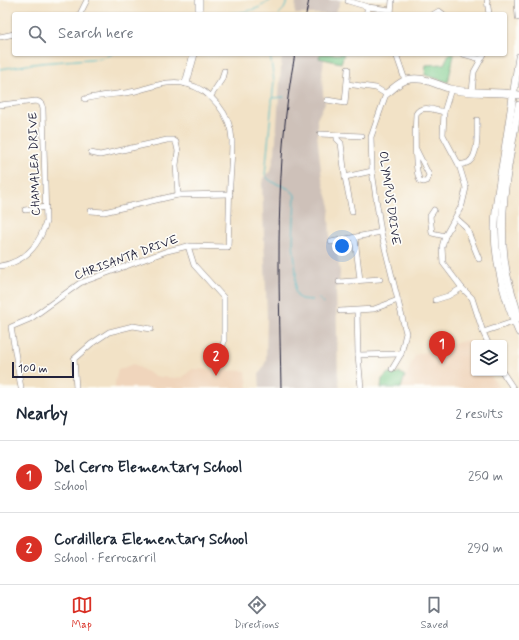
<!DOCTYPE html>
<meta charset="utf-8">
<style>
:root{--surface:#fff;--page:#f2f2f3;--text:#1f2937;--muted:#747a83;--line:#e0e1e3;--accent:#d93025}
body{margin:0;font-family:Mynerve,sans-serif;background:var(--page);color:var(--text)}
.controls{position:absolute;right:12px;bottom:12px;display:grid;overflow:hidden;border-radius:4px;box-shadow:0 1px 3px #0004}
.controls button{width:36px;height:36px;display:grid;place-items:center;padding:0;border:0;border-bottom:1px solid var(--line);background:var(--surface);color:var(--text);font:20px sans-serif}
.scale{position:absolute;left:12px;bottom:10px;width:62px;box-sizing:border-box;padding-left:4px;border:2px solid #22223b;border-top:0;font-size:11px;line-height:14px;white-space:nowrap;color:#22223b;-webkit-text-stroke:3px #fdfcf7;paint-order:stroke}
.you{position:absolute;left:342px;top:246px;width:14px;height:14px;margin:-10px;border:3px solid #fff;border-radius:50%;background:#1a73e8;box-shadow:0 0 0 6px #1a73e833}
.badge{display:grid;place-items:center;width:26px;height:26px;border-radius:50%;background:var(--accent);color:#fff;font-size:13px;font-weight:700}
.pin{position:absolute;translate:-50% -33px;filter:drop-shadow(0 1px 2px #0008)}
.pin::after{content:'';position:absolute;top:21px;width:14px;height:12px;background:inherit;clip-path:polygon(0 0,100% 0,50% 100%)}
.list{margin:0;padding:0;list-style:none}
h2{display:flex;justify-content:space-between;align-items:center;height:52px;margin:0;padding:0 16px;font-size:17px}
h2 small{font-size:13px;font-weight:400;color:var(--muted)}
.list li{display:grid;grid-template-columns:26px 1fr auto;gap:12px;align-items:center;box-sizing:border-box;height:72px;padding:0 16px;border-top:1px solid var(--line)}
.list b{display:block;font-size:15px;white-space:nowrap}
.list p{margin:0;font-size:13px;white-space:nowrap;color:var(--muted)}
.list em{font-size:13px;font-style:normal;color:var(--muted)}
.icon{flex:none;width:22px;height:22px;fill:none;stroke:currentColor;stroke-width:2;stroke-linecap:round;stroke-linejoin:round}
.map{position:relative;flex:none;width:519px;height:388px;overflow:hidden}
.search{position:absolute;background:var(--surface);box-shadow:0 1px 3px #0004;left:12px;right:12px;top:12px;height:44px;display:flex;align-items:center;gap:10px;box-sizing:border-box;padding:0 14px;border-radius:4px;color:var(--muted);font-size:15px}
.sheet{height:196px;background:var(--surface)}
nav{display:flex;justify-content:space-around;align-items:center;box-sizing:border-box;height:56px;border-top:1px solid var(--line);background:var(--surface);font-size:11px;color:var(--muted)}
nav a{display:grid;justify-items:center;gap:2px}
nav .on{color:var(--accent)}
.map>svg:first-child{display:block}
.built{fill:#f0d5bc}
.railway{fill:#cec1b9}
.green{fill:#79c989;stroke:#4e7662}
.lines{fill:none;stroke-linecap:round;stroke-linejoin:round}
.stream{stroke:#4ebcc7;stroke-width:1}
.street-casing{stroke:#8a8280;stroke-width:6}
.secondary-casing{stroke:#8a8280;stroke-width:8}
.street{stroke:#fff;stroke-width:5}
.secondary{stroke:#fff;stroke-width:7}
.rail{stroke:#22223b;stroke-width:1}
.labels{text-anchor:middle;stroke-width:3.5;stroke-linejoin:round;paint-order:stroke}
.street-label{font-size:12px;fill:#22223b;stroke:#fdfcf7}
</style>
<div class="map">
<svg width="519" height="388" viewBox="0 0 519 388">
<rect width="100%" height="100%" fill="#fdfcf7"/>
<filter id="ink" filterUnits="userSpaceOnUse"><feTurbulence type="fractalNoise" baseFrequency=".025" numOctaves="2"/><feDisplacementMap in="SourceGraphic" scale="8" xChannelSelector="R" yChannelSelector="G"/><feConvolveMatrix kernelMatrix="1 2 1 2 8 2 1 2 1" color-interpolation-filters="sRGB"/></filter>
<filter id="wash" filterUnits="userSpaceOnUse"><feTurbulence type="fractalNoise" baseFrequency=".012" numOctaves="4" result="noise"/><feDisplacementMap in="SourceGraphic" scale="16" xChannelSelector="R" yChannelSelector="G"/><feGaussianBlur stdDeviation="0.9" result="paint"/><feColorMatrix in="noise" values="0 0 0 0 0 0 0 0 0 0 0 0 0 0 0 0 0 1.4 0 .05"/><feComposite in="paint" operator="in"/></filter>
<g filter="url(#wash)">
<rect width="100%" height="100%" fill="#f2e2c6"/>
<g class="built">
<path d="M468 340 474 352V373H489L499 388H401L415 355Z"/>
<path d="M133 364 156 377 182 378 192 369 246 371 248 388H115V382L118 370Z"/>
</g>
<g class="railway">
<path d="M296 0H341L335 14H295Z"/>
<path d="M282 54H320L319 58 324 59 322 74 323 94 325 103 317 119V134L322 179 330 206 329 216 330 239 332 245 336 246 340 272 339 285 336 288 338 375 340 388H260L259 375 266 361 267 318 262 183 265 176 271 171 275 153Z"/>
</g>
<g class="green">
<path d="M320 54H344L341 63 319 58Z"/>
<path d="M449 54 454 55 448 82 425 75 426 65 444 64Z"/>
<path d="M399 372 405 376 401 388H381L382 379 388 373 396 374Z"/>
</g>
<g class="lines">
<g class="stream">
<path d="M224 14 244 12 258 8 271 0"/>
<path d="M279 14 284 9 288 0"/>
<path d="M270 54 274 81 265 175C271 186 289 184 295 195L293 243 296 272 295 291 298 297 301 299 312 300"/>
<path d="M0 69 40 63 101 58 112 54"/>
<path d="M273 98 284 97"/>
<path d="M319 299 322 301 323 303"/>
</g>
</g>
</g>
<g filter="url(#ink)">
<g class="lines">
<g class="street-casing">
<g id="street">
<path d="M487 0 489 14"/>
<path d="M348 1 368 7 390 10"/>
<path d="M80 14 87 0"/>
<path d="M366 14 368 7"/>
<path d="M391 14 392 0"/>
<path d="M434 14 439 11 443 14"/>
<path d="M0 37 14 34"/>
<path d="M396 54 405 80"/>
<path d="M463 54 481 59"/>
<path d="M347 84 376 88 386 94 371 137 372 171 381 232 406 333 401 354 392 369"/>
<path d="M451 89 444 112 443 135 459 165 466 188 462 205 445 236 442 247 443 263 462 288 472 298 483 332 488 343"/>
<path d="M472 92 474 72 484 54"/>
<path d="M210 97 222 79 224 71"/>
<path d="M327 100 345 103 348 69"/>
<path d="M0 105 36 101C41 102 42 104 43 109L46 222C39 246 25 262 0 266"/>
<path d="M320 134 362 136"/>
<path d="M337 135V139L341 143 345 177 352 212"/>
<path d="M416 149 429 175 427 181 424 182 420 181C414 170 415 128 416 114 421 104 435 110 444 112"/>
<path d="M91 153 100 155 167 140H173L176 142 178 151 176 165 178 195"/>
<path d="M459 165C462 164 466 164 469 162 479 155 477 131 477 120"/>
<path d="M345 177 372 171"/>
<path d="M25 210 46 207"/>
<path d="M434 210 430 216 432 233 445 236"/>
<path d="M91 211 104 212 178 195 230 194"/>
<path d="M456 218 466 227 479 259"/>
<path d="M355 238 360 280"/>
<path d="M331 242 381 232"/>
<path d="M188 246 194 265 224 298V341L221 352"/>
<path d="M339 282 380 279"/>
<path d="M435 300 448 296 462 288"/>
<path d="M340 311 374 309 398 300"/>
<path d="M357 311 358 355 361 388"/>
<path d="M483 332 516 321"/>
<path d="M358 355 401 354"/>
<path d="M503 373 513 388"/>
<path d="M21 388 11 327 30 319 80 283 167 251 188 246 228 247C229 225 229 204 230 183 231 169 232 154 232 140 231 115 211 90 187 84 169 79 153 87 136 91 119 95 102 94 85 99"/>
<path d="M76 388 74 359 91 344 109 332 133 326 151 329"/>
</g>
</g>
<g class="secondary-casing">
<g id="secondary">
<path d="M199 0V14"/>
<path d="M518 0 519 17"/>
<path d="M519 57C514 90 509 123 504 156 500 180 495 205 495 229 495 263 505 301 519 332"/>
<path d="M186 83 194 54"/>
<path d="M386 94C392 90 399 82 406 80 422 75 436 85 451 89 473 95 497 90 519 95"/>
<path d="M519 105C509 160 496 215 506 271 509 287 515 303 519 318"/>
</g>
</g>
<use href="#street" class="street"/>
<use href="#secondary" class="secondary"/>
<g class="rail">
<path d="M306 14 309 0"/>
<path d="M281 388C279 276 274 164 295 54"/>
</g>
</g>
</g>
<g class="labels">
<g class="street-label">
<text transform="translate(34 164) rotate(-92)" y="4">CHAMALEA DRIVE</text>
<text transform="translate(390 198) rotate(82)" y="4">OLYMPUS DRIVE</text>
<text transform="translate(126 257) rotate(-20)" y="4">CHRISANTA DRIVE</text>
</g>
</g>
</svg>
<div class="controls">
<button><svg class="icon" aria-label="layers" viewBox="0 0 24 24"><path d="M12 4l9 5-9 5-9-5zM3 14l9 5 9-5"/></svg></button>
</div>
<div class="scale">100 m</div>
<div class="you"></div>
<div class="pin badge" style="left:442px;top:364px">1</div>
<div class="pin badge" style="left:216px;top:376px">2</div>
<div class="search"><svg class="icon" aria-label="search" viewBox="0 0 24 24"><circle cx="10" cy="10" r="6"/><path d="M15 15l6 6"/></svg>Search here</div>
</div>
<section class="sheet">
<h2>Nearby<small>2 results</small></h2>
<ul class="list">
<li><span class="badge">1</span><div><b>Del Cerro Elementary School</b><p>School</p></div><em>250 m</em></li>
<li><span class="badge">2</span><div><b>Cordillera Elementary School</b><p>School · Ferrocarril</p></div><em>290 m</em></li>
</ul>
</section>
<nav>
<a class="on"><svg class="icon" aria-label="map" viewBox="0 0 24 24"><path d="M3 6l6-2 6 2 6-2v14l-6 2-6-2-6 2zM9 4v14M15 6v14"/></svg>Map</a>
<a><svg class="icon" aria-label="directions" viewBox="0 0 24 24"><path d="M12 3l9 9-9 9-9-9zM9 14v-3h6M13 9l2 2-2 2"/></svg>Directions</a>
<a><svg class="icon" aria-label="saved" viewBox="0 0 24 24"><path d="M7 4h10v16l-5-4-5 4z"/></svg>Saved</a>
</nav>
